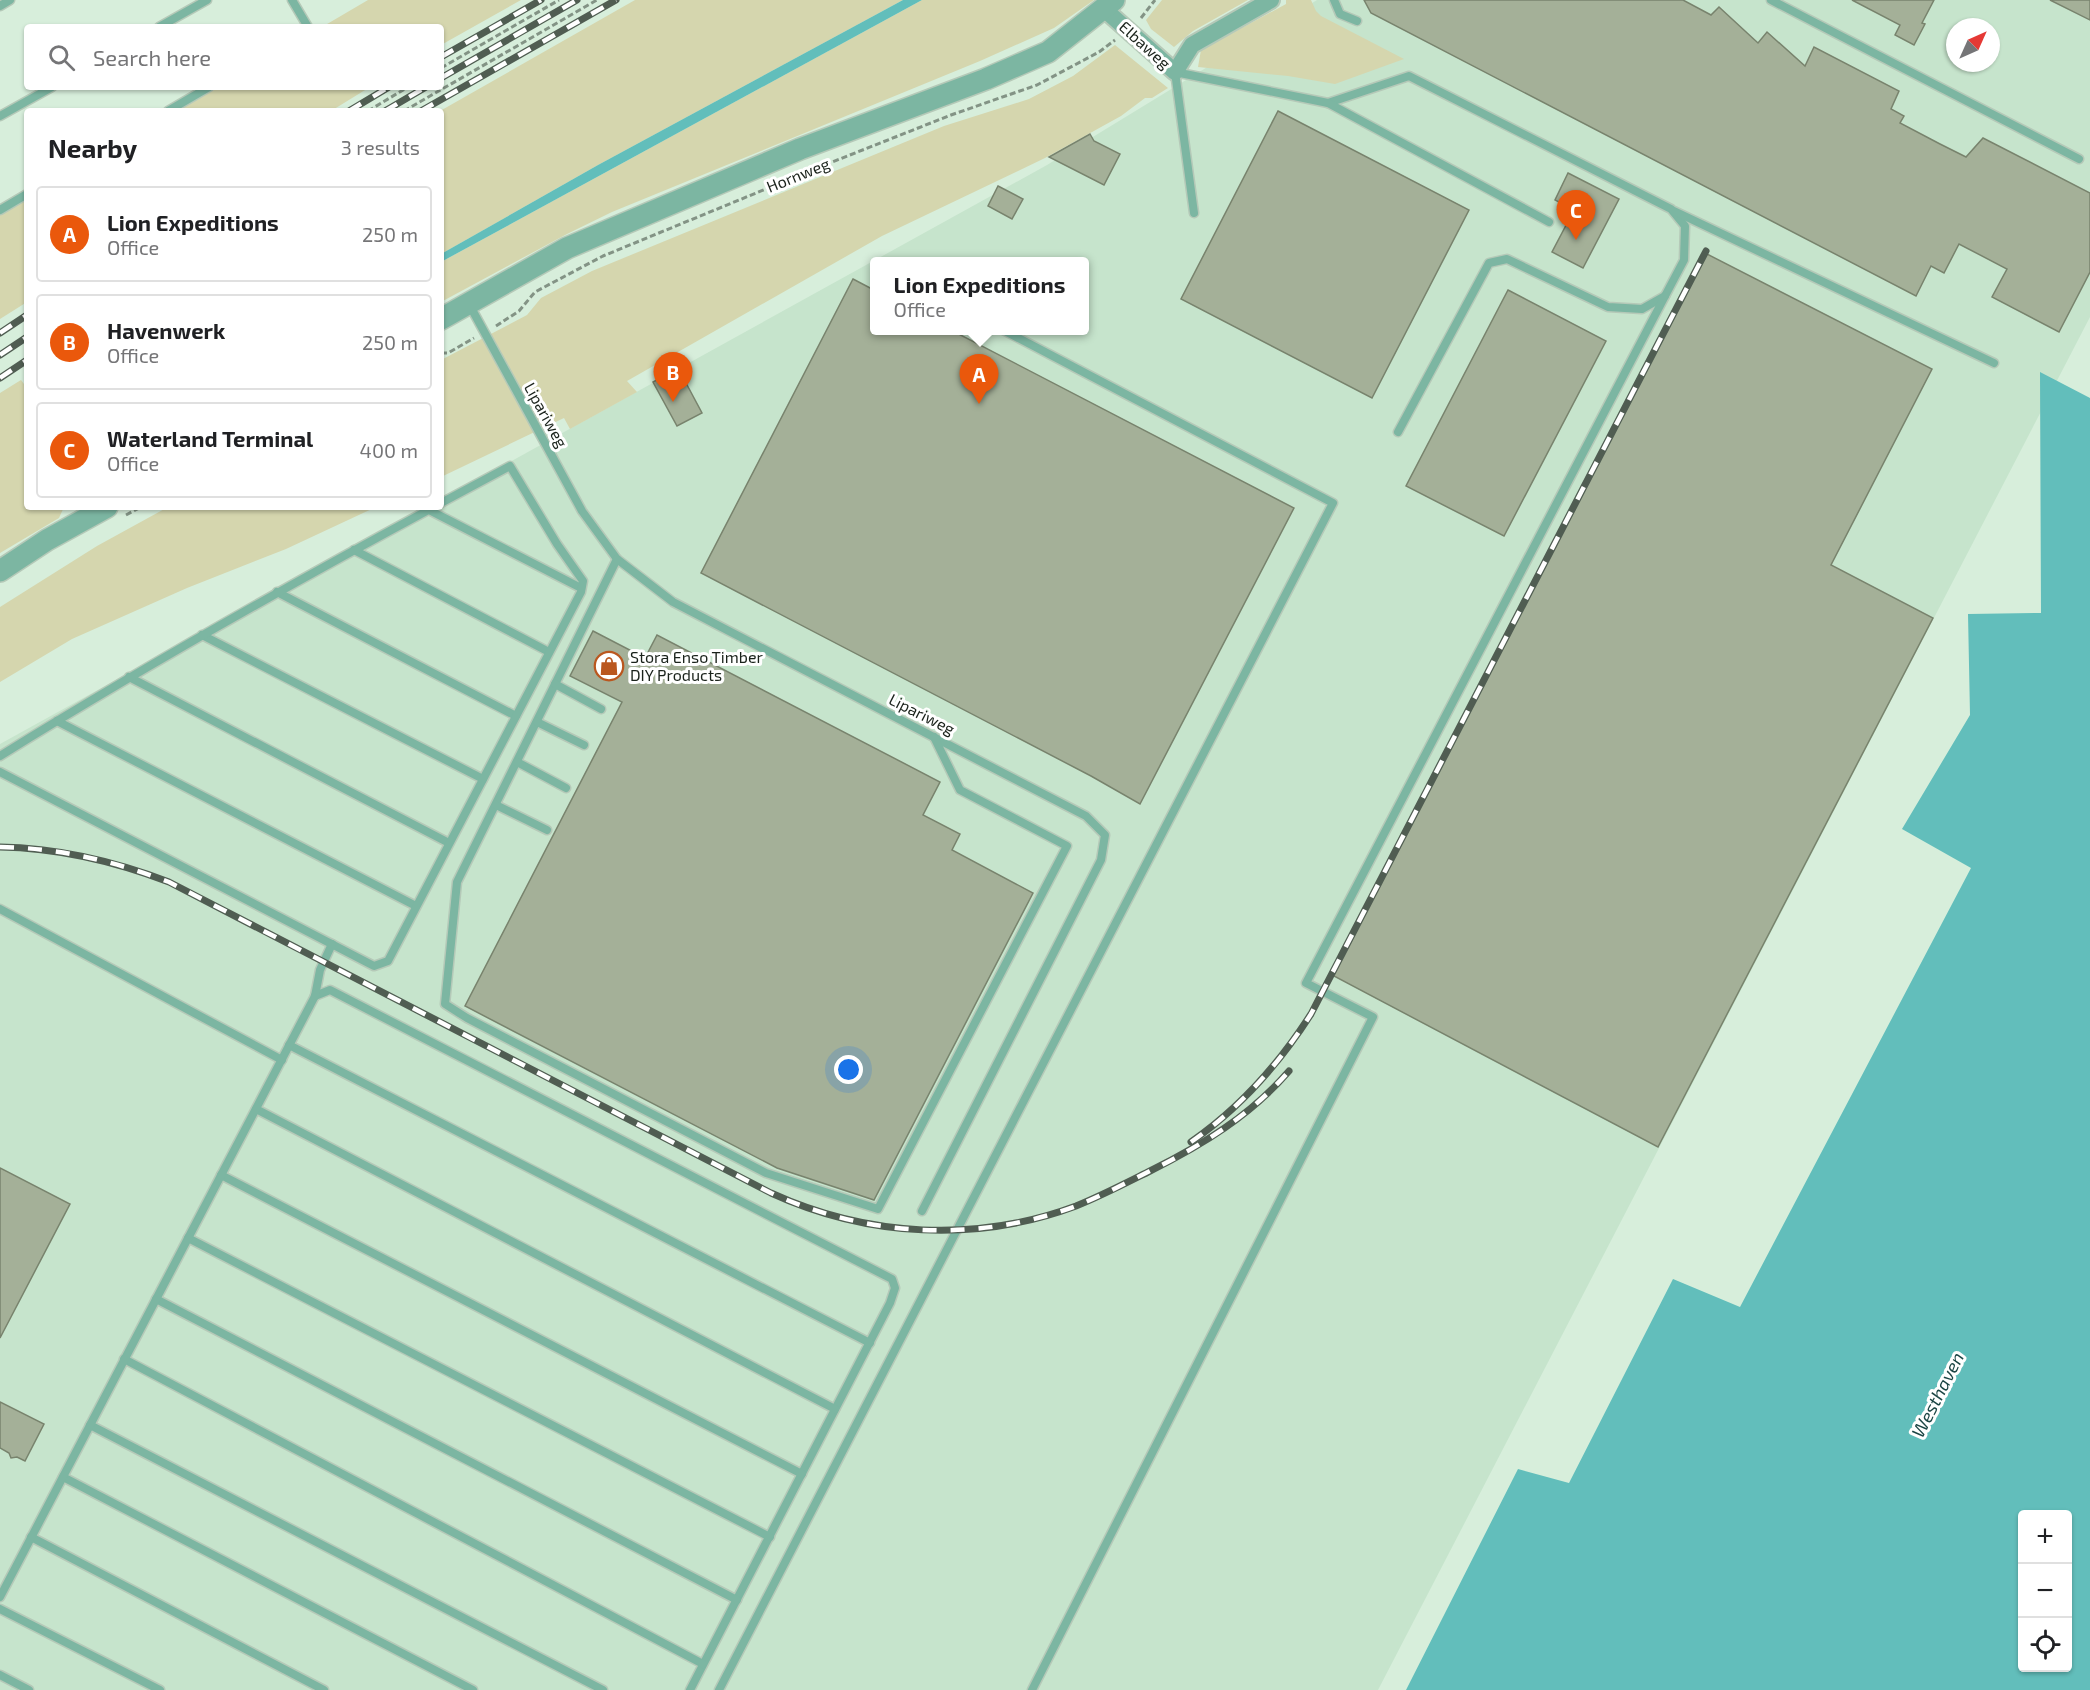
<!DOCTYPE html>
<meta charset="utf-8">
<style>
:root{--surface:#fff;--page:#f2f2f2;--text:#202124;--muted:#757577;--line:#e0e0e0;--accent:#ea580c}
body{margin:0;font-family:"Exo 2",sans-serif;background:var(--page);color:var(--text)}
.controls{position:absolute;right:18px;bottom:18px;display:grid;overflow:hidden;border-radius:6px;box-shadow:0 2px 4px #0004}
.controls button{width:54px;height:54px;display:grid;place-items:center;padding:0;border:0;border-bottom:2px solid var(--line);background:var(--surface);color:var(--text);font:30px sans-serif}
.compass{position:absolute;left:1946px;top:18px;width:54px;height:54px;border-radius:50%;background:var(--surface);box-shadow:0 2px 4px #0004;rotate:45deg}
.you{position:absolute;left:849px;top:1070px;width:21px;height:21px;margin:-15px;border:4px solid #fff;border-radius:50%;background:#1a73e8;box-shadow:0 0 0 9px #1a73e833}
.badge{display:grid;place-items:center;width:39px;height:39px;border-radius:50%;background:var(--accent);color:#fff;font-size:20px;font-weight:700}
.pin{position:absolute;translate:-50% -50px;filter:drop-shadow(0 2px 3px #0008)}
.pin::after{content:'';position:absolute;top:32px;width:21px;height:18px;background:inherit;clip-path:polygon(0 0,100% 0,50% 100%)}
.popup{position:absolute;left:870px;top:257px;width:219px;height:78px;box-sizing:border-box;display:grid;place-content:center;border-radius:6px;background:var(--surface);filter:drop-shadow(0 2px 4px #0005);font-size:20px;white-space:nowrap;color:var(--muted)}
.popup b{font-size:22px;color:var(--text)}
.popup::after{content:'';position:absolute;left:50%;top:100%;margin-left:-12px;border:12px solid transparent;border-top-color:var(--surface)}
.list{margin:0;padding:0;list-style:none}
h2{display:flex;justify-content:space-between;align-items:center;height:78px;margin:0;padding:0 24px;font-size:26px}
h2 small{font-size:20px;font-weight:400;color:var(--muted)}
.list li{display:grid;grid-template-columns:39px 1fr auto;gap:18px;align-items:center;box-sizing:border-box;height:96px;margin:0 12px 12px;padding:0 12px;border:2px solid var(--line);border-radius:6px}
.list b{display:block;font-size:22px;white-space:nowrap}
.list p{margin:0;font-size:20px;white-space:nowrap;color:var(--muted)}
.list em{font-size:20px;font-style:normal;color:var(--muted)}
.icon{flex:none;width:33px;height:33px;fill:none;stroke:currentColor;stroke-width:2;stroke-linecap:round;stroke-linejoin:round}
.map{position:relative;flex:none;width:2090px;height:1690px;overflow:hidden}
.search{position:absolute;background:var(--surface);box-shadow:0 2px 4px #0004;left:24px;top:24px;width:420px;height:66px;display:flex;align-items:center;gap:15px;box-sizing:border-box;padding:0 21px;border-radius:6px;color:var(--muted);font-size:22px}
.panel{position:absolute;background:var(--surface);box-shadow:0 2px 4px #0004;left:24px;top:108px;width:420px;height:402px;border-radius:6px}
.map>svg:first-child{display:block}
.built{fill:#c6e4cc;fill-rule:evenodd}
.green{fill:#d5d6ae}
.water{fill:#62bebb;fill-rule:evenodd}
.building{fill:#a4b098;stroke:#78836d;stroke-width:1.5}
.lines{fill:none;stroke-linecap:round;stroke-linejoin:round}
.service-casing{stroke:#b5c9b8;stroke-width:11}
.minor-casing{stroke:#b5c9b8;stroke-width:20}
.tertiary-casing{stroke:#b5c9b8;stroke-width:24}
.path{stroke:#839385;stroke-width:3;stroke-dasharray:6 3;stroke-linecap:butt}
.service{stroke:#7cb6a2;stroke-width:8}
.minor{stroke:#7cb6a2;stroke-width:16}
.tertiary{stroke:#7cb6a2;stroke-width:21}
.rail-casing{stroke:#505d52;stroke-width:7}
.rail{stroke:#fff;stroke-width:4.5;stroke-dasharray:14;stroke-linecap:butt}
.labels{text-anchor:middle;stroke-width:6;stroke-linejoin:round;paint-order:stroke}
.street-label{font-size:16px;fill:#1a221b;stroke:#fff}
.poi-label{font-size:16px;fill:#1a221b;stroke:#fff;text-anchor:start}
.water-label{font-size:18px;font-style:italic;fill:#1c4645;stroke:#fff}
</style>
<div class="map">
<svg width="2090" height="1690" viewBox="0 0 2090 1690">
<rect width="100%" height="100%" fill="#d7eedb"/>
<path class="built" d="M1317 0H2090V317L1378 1690H0V744L429 507H441V500L1047 165ZM1955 27H1991V63H1955ZM874 262H1084V330H874Z"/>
<g class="green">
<path d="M368 0H521L441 45V27H322Z"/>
<path d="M635 0H903L598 165 441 254 440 111Z"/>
<path d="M922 0H1094L1054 28 980 61 612 212 567 234 441 302V262Z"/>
<path d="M1162 0H1248L1193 31 1174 47 1151 29 1146 20Z"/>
<path d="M1286 0H1311L1316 11 1321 16 1404 59 1335 84 1288 76 1198 67 1201 50 1286 4Z"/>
<path d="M1115 45 1168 88 1152 98H1145L1121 116 1045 158 882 236 627 381 637 392 570 429 564 418 441 477V360L527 315 541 298 592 271 944 126 1029 99 1073 76Z"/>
<path d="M219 87H370L331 111H178Z"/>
<path d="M27 199V302L0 319V215Z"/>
<path d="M21 380 27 388V507H64L59 518 0 553V393Z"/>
<path d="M168 507H376L286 549 187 588 72 639 0 682V607L97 546Z"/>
</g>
<g class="water">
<path d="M903 0H922L441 262V254L598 165Z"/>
<path d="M2040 372 2090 398V1690H1406L1518 1469 1569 1483 1673 1279 1740 1307 1971 868 1902 829 1970 715 1968 614 2041 613ZM2022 1514H2068V1668H2022Z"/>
</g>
<g class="building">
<path d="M1364 0H1683L1711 15 1719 7 1758 43 1767 32 1805 66 1814 47 1899 91 1891 109 1904 116 1900 123 1940 144 1966 157 1983 138 2090 193V272L2059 332 1992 297 2007 269 1959 244 1944 273 1931 266 1916 296 1371 13Z"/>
<path d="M1852 0H1934L1922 23 1925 24 1914 45 1895 35 1900 25Z"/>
<path d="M2050 0H2090V20Z"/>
<path d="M1278 111 1469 210 1372 398 1181 299Z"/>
<path d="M1090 134 1094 141 1120 154 1104 185 1049 157Z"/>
<path d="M1568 173 1619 199 1583 268 1552 252 1574 210 1555 200Z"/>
<path d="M998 186 1023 199 1012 219 988 206Z"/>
<path d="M1705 253 1932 369 1831 565 1933 618 1658 1147 1332 975Z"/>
<path d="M853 279 874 290V330H951L1294 508 1140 804 1091 776 701 573Z"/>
<path d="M1508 290 1606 341 1504 536 1406 486Z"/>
<path d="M678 368 702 413 677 426 653 382Z"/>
<path d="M593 631 645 658 657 635 940 782 923 815 960 834 952 850 1033 893 874 1200 777 1168 465 1006 622 702 570 676Z"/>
<path d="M0 1168 70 1204 0 1338Z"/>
<path d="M0 1402 44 1424 25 1461 17 1457 11 1458 9 1453 0 1448Z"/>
</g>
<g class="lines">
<g class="service-casing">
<g id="service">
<path d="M292 0 308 27"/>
<path d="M1334 0 1340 14 1357 21"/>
<path d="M1771 0 2079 159"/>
<path d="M0 6 10 0"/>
<path d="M159 27 207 0"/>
<path d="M1328 103 1409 76 1671 209 1685 226 1684 260 1665 296 1642 309 1608 307 1507 259 1489 263 1398 432"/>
<path d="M168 111 209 87"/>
<path d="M0 116 52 87"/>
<path d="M0 210 27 194"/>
<path d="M1674 211 1994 363"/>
<path d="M1194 213 1175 72 1328 103 1549 222"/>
<path d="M469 304 582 511 617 559 673 602 1086 816 1105 835 1101 860 922 1211"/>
<path d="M429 510 581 588"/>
<path d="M354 550 549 652"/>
<path d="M617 559 457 882 445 1004 467 1018 766 1173 878 1209 1067 846 960 790 934 737"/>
<path d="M277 592 516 716"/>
<path d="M202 635 483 779"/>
<path d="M129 677 449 843"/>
<path d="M555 684 601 709"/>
<path d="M57 721 416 906"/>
<path d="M537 722 584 745"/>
<path d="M0 756C142 668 287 586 434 507"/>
<path d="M517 762 566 788"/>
<path d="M0 772 374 966 388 961 581 592 583 581 557 544 510 466 441 503"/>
<path d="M496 805 547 830"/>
<path d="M0 909 282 1060"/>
<path d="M315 996 330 990 892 1279 895 1288 890 1303 690 1690"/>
<path d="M289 1045 870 1343"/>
<path d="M256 1109 835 1409"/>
<path d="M221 1175 802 1474"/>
<path d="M188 1238 770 1537"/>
<path d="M156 1299 737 1600"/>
<path d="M124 1359 703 1664"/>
<path d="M90 1425 603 1690"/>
<path d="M63 1477 473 1690"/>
<path d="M31 1537 324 1690"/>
<path d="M0 1597 315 996 320 970 332 944"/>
<path d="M0 1609 160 1690"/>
<path d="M0 1675 29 1690"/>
<path d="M719 1690 1333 503 1003 330"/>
<path d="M1032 1690 1373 1017 1306 983 1665 296"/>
</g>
</g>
<g class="minor-casing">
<path id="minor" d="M1104 9 1175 72 1192 45 1271 0"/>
</g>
<g class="tertiary-casing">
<g id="tertiary">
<path d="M441 319 567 248 800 149 986 79 1048 52 1114 0"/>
<path d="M0 571 47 540 107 507"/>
</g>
</g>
<g class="path">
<path d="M1141 18 1155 0"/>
<path d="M441 68 559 0"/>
<path d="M368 111 408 87"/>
<path d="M404 111 597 0"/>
<path d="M496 326 519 311 535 292 603 256 812 170 951 115 1037 85 1099 52 1115 40"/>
<path d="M441 353H448L474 338"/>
<path d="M126 515 141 507"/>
</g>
<use href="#service" class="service"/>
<use href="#minor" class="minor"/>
<use href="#tertiary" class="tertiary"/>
<g class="rail-casing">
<g id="rail">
<path d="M441 57 541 0"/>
<path d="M441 78 577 0"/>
<path d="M349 111 389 87"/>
<path d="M385 111 426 87"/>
<path d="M421 111 616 0"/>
<path d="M0 333 27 315"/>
<path d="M0 355 27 337"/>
<path d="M0 378 27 360"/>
<path d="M0 847C59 848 114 861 169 882L771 1193C867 1237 977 1243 1076 1206 1101 1196 1126 1183 1150 1171 1202 1145 1250 1116 1289 1071"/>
<path d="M1191 1142C1240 1108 1279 1064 1311 1014L1706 251"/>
</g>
</g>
<use href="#rail" class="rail"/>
</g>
<defs>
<g id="shop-ring" transform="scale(1.5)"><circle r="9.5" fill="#fff" stroke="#ba571f" stroke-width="1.5"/><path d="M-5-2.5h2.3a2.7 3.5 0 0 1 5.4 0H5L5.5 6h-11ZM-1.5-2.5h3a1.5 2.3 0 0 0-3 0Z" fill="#ba571f"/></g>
</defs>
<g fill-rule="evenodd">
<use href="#shop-ring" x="609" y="666"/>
</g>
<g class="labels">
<g class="street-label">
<text transform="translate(1145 45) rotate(42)" y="6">Elbaweg</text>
<text transform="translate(798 175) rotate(-22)" y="6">Hornweg</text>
<text transform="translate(546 415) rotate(61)" y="6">Lipariweg</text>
<text transform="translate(922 714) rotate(27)" y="6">Lipariweg</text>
</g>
<g class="poi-label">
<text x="630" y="663">Stora Enso Timber<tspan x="630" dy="18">DIY Products</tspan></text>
</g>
<g class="water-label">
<text transform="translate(1938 1395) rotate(-63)" y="6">Westhaven</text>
</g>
</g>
</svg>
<div class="controls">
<button>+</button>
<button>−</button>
<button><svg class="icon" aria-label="locate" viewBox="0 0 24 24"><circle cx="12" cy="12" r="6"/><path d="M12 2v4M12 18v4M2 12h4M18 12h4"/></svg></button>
</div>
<svg class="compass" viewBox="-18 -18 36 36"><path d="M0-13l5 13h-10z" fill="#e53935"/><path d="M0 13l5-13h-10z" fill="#757577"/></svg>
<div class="you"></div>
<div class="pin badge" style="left:979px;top:404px">A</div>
<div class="popup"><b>Lion Expeditions</b>Office</div>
<div class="pin badge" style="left:673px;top:402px">B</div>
<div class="pin badge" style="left:1576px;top:240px">C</div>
<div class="search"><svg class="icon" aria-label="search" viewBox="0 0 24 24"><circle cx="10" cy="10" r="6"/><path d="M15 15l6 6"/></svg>Search here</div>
<section class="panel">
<h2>Nearby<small>3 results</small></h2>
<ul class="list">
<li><span class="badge">A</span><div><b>Lion Expeditions</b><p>Office</p></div><em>250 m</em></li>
<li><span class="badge">B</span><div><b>Havenwerk</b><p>Office</p></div><em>250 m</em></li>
<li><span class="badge">C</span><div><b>Waterland Terminal</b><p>Office</p></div><em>400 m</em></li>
</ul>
</section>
</div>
